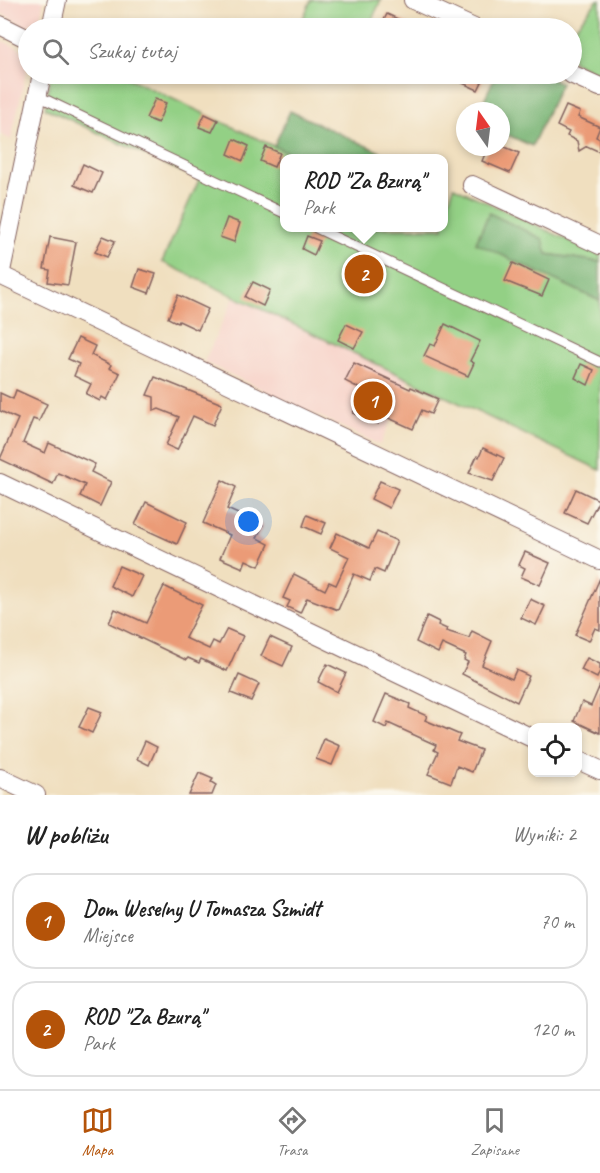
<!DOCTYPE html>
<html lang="pl">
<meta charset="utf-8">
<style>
:root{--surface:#fff;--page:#f2f2f2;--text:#222;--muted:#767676;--line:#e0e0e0;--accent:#b45309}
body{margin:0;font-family:Caveat,sans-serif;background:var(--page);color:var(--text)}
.controls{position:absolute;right:18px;bottom:18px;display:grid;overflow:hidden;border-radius:12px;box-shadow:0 3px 9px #0003}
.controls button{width:54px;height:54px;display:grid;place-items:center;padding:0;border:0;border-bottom:2px solid var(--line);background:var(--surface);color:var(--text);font:30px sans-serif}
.compass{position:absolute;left:456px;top:102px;width:54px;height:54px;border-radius:50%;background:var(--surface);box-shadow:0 3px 9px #0003;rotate:346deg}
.you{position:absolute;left:249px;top:522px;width:21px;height:21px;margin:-15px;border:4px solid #fff;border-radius:50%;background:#1a73e8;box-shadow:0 0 0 9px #1a73e833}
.badge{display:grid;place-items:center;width:39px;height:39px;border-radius:50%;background:var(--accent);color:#fff;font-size:20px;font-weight:700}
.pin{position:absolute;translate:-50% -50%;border:3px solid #fff;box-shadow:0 2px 6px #0006}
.popup{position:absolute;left:280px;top:154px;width:168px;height:78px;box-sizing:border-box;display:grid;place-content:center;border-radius:12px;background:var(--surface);filter:drop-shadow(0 2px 4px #0005);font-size:20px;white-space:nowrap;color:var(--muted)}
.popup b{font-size:22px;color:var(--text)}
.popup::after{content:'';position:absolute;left:50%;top:100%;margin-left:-12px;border:12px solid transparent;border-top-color:var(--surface)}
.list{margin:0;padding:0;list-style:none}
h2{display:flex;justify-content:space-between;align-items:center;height:78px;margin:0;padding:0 24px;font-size:26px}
h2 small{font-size:20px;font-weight:400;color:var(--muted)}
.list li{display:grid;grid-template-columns:39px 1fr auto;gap:18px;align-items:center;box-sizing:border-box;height:96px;margin:0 12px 12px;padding:0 12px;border:2px solid var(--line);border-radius:24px}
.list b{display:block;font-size:22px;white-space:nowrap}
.list p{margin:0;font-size:20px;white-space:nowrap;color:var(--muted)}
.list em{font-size:20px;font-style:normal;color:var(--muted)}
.icon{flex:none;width:33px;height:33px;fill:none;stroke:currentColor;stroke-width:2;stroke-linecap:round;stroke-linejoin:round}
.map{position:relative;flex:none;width:600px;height:795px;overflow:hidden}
.search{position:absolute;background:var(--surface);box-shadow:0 3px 9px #0003;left:18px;right:18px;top:18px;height:66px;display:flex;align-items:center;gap:15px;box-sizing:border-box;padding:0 21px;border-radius:33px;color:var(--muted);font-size:22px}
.sheet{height:294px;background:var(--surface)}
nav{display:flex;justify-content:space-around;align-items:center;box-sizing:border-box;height:84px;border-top:2px solid var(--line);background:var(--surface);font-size:16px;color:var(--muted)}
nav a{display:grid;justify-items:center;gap:3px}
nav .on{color:var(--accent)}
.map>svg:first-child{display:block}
.built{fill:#f7d1c8}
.green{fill:#93d085;stroke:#6e7858;stroke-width:1.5}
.forest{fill:#76b272;stroke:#60684e;stroke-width:1.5}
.building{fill:#eb9b77}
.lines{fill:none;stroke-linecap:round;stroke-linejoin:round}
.lane-casing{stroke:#84625f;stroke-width:11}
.street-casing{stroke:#84625f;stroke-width:20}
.lane{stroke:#fff;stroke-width:9}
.street{stroke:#fff;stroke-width:18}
</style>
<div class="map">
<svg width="600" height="795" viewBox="0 0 600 795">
<rect width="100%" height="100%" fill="#fbf7ec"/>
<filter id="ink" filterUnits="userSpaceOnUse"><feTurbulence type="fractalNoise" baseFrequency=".0167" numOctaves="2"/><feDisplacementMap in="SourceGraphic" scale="12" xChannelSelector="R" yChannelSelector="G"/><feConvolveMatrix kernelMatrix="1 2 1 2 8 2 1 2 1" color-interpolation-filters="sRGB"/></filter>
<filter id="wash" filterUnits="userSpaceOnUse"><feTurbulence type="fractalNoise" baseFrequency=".008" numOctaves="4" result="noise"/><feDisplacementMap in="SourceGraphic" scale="24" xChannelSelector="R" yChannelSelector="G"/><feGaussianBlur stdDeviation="1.35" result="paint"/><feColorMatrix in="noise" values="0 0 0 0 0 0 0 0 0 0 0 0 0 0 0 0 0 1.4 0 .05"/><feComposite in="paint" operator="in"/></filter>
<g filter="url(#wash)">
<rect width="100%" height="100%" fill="#f0dfbf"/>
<g class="built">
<path d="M0 0H44L39 22 26 26 0 13Z"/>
<path d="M0 40 21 49 28 63 11 140 0 134Z"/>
<path d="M234 297 409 379 380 445 204 362Z"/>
</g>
<g class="green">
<path d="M311 0H381L368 28H299Z"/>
<path d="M598 0H600V75L572 61V31Z"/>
<path d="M51 74H120L299 158H284V228H443L444 215 454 187 600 255V262L546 254 489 213 476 242 600 301V470L162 262 199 180 45 108Z"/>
</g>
<g class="forest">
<path d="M496 74H541L561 83 532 146 501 132V111H479Z"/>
<path d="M290 111 393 158H299L274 146Z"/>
<path d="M489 213 543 239 547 254 600 262V301L476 243Z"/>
</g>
<g id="blocks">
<g class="building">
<path d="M387 14 417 28H380Z"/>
<path d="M443 74H486L478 90Z"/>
<path d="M155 99 166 103 158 123 146 118Z"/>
<path d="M566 106 580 112 578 117 600 127 596 137 600 139V152L587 146 579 151 577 141 567 136 569 132 557 126Z"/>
<path d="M205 114 218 120 212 132 199 127Z"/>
<path d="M234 139 249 146 243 161 228 154Z"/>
<path d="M266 147 280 153 274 167 260 161Z"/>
<path d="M488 147H505L519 153 510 173 482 161Z"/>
<path d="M83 164 102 173 93 193 74 185Z"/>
<path d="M227 218 240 223 234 242 220 237Z"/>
<path d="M103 236 115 241 107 257 95 252Z"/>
<path d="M307 236 320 241 314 255 302 249Z"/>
<path d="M50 237 76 242 68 285 48 282 50 270 44 269Z"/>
<path d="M513 263 549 280 542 296 505 281Z"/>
<path d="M139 269 156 274 149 293 133 287Z"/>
<path d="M253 282 270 290 263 306 245 297Z"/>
<path d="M178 295 208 309 198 330 179 321 178 323 168 318Z"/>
<path d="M346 324 363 332 354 348 338 340Z"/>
<path d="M445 324 480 341 470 361 474 363 468 376 424 356 430 344 435 346Z"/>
<path d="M78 338 95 346 91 355 111 365 109 368 120 373 107 400 102 397 100 401 86 394 91 384 74 376 79 364 68 359Z"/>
<path d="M354 363 410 389 411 387 438 399 431 414 422 410 413 429 382 415 378 424 353 413 363 390 345 381Z"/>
<path d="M581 364 594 370 588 385 575 378Z"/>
<path d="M155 377 222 404 213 425 193 416 177 450 166 445 179 417 159 409 154 411V397L147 395Z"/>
<path d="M16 390 47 404 39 421 33 419 23 443 45 453 49 443 95 464 91 472 111 482 100 506 80 496 85 485 58 473 53 484 0 459 18 419 0 411V393L13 399Z"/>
<path d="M483 448 504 458 493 481 469 473 477 456 479 457Z"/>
<path d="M222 480 236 487 227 509 263 525 257 538 269 544 259 566 246 560 243 568 220 558 230 535 203 523Z"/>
<path d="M380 481 398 489 389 508 371 499Z"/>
<path d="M576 489 599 500 587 523 565 513Z"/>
<path d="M146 502 187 522 177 544 135 525Z"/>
<path d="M307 515 326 523 321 534 303 526Z"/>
<path d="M377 532 397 541 384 573 375 569 370 581 354 574 338 610 307 598 300 613 287 607 290 601 283 598 294 574 325 590 329 582 336 585 349 557 330 548 337 533 369 548Z"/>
<path d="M525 552 550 563 540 585 521 577 525 568 519 565Z"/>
<path d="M119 566 142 576 132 597 110 586Z"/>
<path d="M600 578V630L595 628 589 641 575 635Z"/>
<path d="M164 586 202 605 185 638 209 649 213 641 219 644 227 629 243 636 227 671 201 659 199 663 188 658 186 660 109 623 115 609 146 623Z"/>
<path d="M530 599 545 606 536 625 521 618Z"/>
<path d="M427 616 439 622 438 625 447 629 446 631 469 638 472 631 492 641 482 665 512 679 516 670 529 676 517 702 462 674 468 662 464 660 466 655 442 644 438 653 416 642Z"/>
<path d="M270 637 292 647 283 666 261 656Z"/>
<path d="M587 658 600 664V671L597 678 581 670Z"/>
<path d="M327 664 346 673 337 692 318 682Z"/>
<path d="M239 675 259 684 251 701 231 693Z"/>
<path d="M600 685V733L574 721 582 702 591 706Z"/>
<path d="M386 694 410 704 409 708 427 716 425 720 460 735 457 741 481 750 472 772 457 766 451 783 428 774 438 752 434 750 436 745 388 723 386 728 374 722Z"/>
<path d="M89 707 102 712 92 733 79 727Z"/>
<path d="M324 739 340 746 332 765 316 759Z"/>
<path d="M145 741 157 747 149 765 137 759Z"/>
<path d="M199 773 213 779 211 782 216 785 212 795H189Z"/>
</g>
</g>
</g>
<g filter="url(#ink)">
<use href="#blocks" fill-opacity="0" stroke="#84625f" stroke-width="1.5"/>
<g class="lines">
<g class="lane-casing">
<g id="lane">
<path d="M38 96 284 213"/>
<path d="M316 228 600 362"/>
</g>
</g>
<g class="street-casing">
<g id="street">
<path d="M413 0 474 28"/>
<path d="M0 25 28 39"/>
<path d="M51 28 57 0"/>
<path d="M571 74 600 87"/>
<path d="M472 185 600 245"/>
<path d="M0 275 600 560"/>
<path d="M0 276 42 74"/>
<path d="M0 483 532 738"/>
<path d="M578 760 600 770"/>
<path d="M0 778 36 795"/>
</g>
</g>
<use href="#lane" class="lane"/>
<use href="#street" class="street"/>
</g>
</g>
</svg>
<div class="controls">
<button><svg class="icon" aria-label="locate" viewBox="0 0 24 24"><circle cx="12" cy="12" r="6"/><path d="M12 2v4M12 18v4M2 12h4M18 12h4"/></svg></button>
</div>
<svg class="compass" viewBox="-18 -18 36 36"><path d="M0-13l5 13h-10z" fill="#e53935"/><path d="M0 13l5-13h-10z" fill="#767676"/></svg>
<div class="you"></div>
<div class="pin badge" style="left:373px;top:401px">1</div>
<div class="pin badge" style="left:364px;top:274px">2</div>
<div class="popup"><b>ROD &quot;Za Bzurą&quot;</b>Park</div>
<div class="search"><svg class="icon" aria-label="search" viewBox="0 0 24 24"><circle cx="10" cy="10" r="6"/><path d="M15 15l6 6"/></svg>Szukaj tutaj</div>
</div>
<section class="sheet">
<h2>W pobliżu<small>Wyniki: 2</small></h2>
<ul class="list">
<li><span class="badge">1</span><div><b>Dom Weselny U Tomasza Szmidt</b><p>Miejsce</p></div><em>70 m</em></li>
<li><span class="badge">2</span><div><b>ROD &quot;Za Bzurą&quot;</b><p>Park</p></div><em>120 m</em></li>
</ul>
</section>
<nav>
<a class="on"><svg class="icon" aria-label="map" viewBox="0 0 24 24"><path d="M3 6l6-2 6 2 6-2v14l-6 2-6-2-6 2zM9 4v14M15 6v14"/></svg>Mapa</a>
<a><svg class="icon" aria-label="directions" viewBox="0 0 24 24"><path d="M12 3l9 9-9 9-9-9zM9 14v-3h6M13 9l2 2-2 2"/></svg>Trasa</a>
<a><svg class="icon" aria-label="saved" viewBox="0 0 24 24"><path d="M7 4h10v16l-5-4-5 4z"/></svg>Zapisane</a>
</nav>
